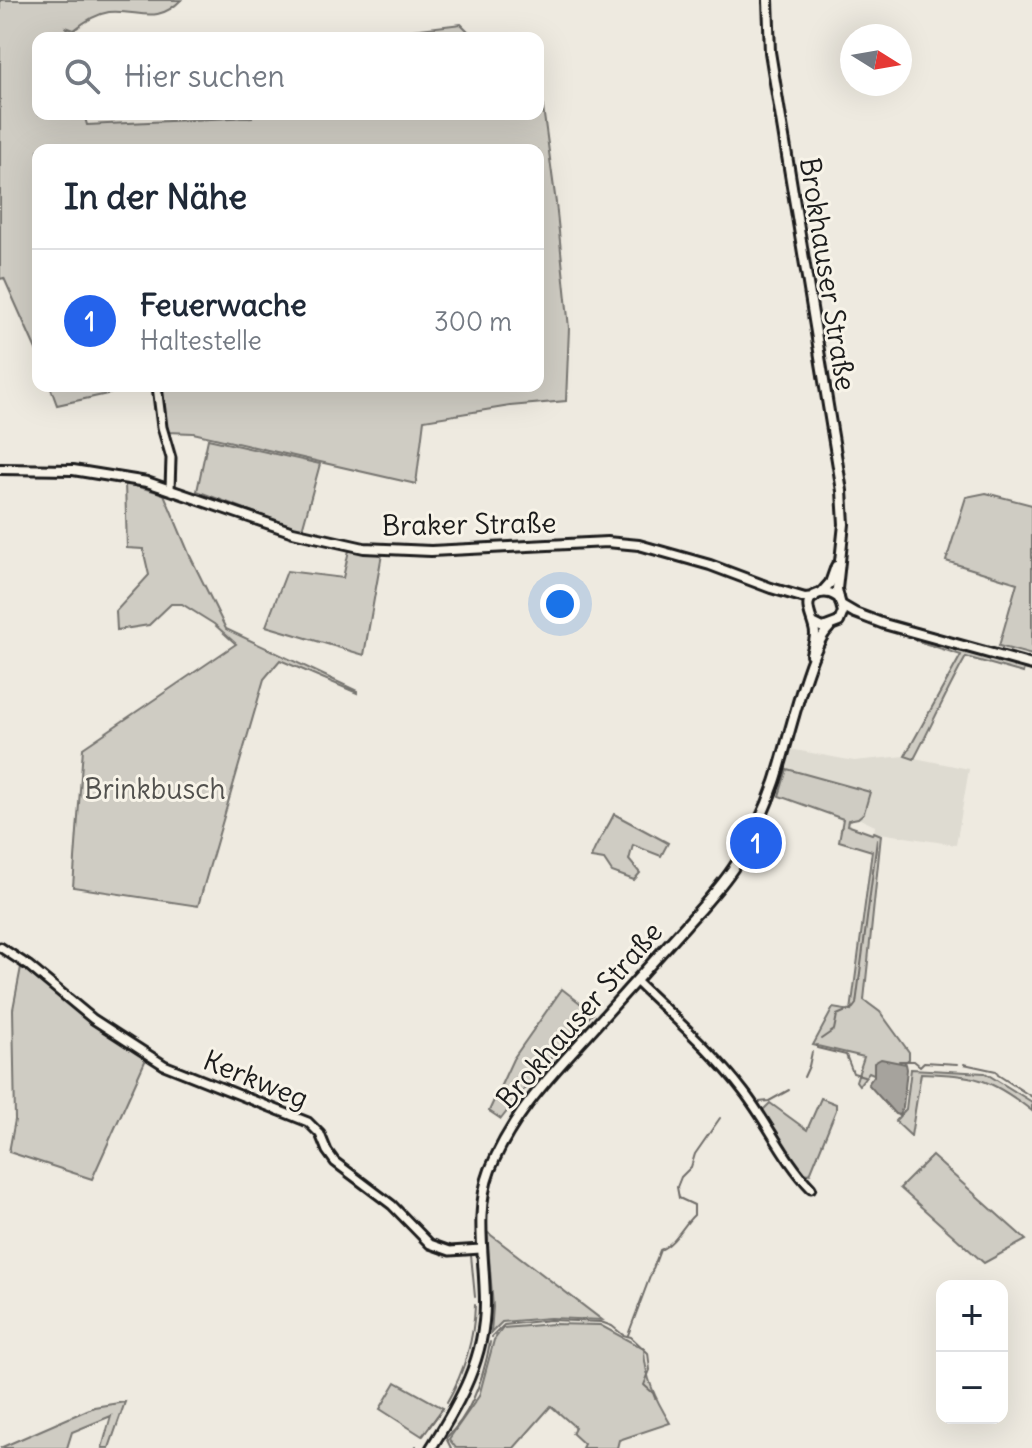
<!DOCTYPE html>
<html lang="de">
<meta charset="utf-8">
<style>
:root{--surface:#fff;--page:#f6f6f7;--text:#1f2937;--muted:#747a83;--line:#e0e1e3;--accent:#2563eb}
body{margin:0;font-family:Delius,sans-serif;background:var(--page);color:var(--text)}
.controls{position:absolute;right:24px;bottom:24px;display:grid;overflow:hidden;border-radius:16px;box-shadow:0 8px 32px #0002}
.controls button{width:72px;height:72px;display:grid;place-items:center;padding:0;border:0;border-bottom:2px solid var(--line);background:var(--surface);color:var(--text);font:40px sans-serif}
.compass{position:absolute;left:840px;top:24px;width:72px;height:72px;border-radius:50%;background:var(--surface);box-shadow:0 8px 32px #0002;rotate:101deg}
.you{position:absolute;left:560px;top:604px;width:28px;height:28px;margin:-20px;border:6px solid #fff;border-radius:50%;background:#1a73e8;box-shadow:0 0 0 12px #1a73e833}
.badge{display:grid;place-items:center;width:52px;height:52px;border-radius:50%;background:var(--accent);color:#fff;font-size:26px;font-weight:700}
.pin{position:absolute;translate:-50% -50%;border:4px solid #fff;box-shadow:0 2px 8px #0006}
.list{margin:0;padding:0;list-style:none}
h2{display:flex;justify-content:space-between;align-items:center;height:104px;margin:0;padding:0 32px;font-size:34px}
h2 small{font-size:26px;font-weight:400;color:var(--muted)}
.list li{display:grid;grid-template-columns:52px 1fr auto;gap:24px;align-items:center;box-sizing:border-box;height:144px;padding:0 32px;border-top:2px solid var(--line)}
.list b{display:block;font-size:30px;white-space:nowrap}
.list p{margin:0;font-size:26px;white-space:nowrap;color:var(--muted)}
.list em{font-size:26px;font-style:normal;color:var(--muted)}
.icon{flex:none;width:44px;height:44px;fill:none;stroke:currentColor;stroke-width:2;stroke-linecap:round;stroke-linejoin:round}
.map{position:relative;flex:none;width:1032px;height:1448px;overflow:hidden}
.search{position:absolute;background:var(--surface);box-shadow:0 8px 32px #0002;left:32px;top:32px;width:512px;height:88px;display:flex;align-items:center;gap:20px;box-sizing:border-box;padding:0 28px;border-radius:16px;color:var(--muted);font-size:30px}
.panel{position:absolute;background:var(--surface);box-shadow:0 8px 32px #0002;left:32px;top:144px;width:512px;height:248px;border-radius:16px}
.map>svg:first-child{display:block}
.built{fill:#dedbd1}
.green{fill:#cfccc3;stroke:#767470;stroke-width:2}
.water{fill:#a6a39d;stroke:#6f6d69;stroke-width:2}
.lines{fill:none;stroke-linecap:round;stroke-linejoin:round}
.stream{stroke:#6f6d69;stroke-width:2}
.minor-casing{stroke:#1c1c1c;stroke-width:13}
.tertiary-casing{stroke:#1c1c1c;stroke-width:14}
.minor{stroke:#f7f3e8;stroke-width:7}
.tertiary{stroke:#f7f3e8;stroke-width:8}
.labels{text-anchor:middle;stroke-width:6;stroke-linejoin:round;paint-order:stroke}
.street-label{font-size:28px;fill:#1c1c1c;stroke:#f7f3e8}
.park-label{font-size:28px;fill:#52514e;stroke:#f7f3e8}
</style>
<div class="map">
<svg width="1032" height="1448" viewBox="0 0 1032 1448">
<rect width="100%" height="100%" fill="#eeeae0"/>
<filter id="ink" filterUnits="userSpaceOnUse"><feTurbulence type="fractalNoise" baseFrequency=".0125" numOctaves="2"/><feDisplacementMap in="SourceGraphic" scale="16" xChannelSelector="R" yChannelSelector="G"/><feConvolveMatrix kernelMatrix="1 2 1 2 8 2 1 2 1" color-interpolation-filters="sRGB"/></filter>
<g filter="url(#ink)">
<path class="built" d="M790 749 854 761 905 756 969 769 956 845 874 832 875 826 858 818 864 813 870 792 784 769Z"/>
<g class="green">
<path d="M0 0H181C156 26 138 9 109 12 96 14 84 22 74 30L66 27 68 38H38V114H84L87 125 252 117V114H538V71L556 203 569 328 566 401 510 406 424 420 416 484 193 433 168 432 161 386H538V150H38V354L4 278 0 279Z"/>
<path d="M461 24 475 38H346Z"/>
<path d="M50 386H144L57 405Z"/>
<path d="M208 439 320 464 302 530 197 491Z"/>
<path d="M125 483 164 494 190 556 226 629 357 691V693L280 660 264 679 198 906 73 887 83 748 236 644 214 624 182 604H171L149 625 117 630 116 611 149 575 143 549 127 548Z"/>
<path d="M986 493 1032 505V655L999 646 1017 583 946 561 966 497Z"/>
<path d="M349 550 382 554 364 655 266 626 287 571 343 578Z"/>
<path d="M916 636 1024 667 1023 673 966 657C947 690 932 725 914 759L905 756 961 655 914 640Z"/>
<path d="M787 769 870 792 864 813 858 818 848 820 847 825 872 834 874 832 881 835 864 1000 880 1012 909 1052V1059L901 1066 878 1076 869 1072 859 1085 856 1081 864 1057 813 1045 833 1008 851 1011 872 851 839 841 843 819 779 796Z"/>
<path d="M614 814 668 843 661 856 633 845 629 860 640 873 634 880 612 872 604 860 591 858C596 842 607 830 614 814Z"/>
<path d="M22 962 125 1037 122 1042 146 1059 92 1179 9 1152 15 1120 13 1009Z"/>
<path d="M562 989 593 1013 537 1073 501 1119 489 1111 513 1059Z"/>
<path d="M911 1069 985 1073 1032 1102V1111C989 1077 974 1075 921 1073L911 1136 895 1121 906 1109Z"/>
<path d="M821 1098 836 1104V1110L810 1174 803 1173 762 1111 770 1103 807 1130Z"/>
<path d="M932 1156 1026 1240 984 1263 900 1188Z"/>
<path d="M487 1232 602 1320 550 1318 502 1322 491 1333 493 1307Z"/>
<path d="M553 1324 600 1325 644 1349C645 1378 655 1398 670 1423L619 1440 617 1448H582L584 1444 572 1433 575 1427 551 1406 514 1448H456L449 1439 479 1396 494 1340 503 1328Z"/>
<path d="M396 1382 443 1408 422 1436 380 1409Z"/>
<path d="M125 1402 109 1448H102L111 1416 72 1432 67 1448H0L94 1407Z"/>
</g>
<path class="water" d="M881 1059 906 1064 907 1069 903 1107 899 1115 895 1114 868 1084 874 1076V1063Z"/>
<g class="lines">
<g class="stream">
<path d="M821 1039 834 1030 837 1015 853 1008 856 1004 877 840"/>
<path d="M817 1045V1048L846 1055 853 1073 864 1076"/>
<path d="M899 1061H914L920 1066 924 1062 957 1064"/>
<path d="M964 1064 996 1071 998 1075 1032 1097"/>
<path d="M804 1077 809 1066 812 1052"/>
<path d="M759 1102 769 1101 789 1090"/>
<path d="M471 1255 475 1297"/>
<path d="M628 1335 660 1250C675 1244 683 1225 694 1215V1205L679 1198 677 1187 681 1177 691 1167 695 1154 720 1118"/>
<path d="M492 1337 504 1325 550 1320 601 1322 612 1326 623 1335 631 1337 648 1353 650 1370 644 1385 653 1393 655 1398"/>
<path d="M447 1402C464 1372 474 1341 475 1305"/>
<path d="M423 1436 443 1408"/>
<path d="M415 1448 416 1446"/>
<path d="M451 1448 446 1438C473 1413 484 1376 490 1342"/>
</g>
<g class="minor-casing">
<g id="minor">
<path d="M157 386 162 427 171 458 170 489"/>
<path d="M0 947 29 966 93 1019 164 1065 308 1122 320 1134 327 1151 335 1162 392 1205 430 1244 450 1251 481 1249"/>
<path d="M636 981C673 1017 713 1051 744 1092 768 1123 784 1160 811 1188"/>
</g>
</g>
<g class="tertiary-casing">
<g id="tertiary">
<path d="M768 0 770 52 842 491 844 524 837 589 839 598"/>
<path d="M0 469 73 470 147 482 293 532 364 548 431 551 607 542 639 545 710 565 771 588 805 598 814 597"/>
<path d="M822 592 830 583 836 566"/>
<path d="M843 606 855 613 884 624 1032 665"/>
<path d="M811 654C813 647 815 640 815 634 815 620 797 600 820 593 828 591 833 594 839 598L843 612 839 622 823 628 813 623"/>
<path d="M431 1448C460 1402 485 1358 485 1303 485 1259 474 1212 490 1170 512 1115 550 1076 589 1033 621 997 654 961 686 925 704 905 722 886 736 864 752 838 765 811 775 782 786 750 809 646 829 628"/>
</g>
</g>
<use href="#minor" class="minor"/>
<use href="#tertiary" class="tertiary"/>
</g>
</g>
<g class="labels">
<g class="street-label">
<text transform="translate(828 274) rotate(81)" y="10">Brokhauser Straße</text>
<text transform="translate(469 524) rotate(-1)" y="10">Braker Straße</text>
<text transform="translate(579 1015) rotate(-49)" y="10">Brokhauser Straße</text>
<text transform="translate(256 1079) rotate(22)" y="10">Kerkweg</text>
</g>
<g class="park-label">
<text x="155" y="799">Brinkbusch</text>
</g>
</g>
</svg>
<div class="controls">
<button>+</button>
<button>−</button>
</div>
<svg class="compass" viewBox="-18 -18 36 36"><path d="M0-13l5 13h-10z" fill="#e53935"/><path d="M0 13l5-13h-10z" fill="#747a83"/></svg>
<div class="you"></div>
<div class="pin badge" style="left:756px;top:843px">1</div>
<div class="search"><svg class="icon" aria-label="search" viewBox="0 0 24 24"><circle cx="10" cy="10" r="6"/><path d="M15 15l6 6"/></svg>Hier suchen</div>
<section class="panel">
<h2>In der Nähe<small></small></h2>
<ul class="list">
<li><span class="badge">1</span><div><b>Feuerwache</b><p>Haltestelle</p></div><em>300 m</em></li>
</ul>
</section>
</div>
